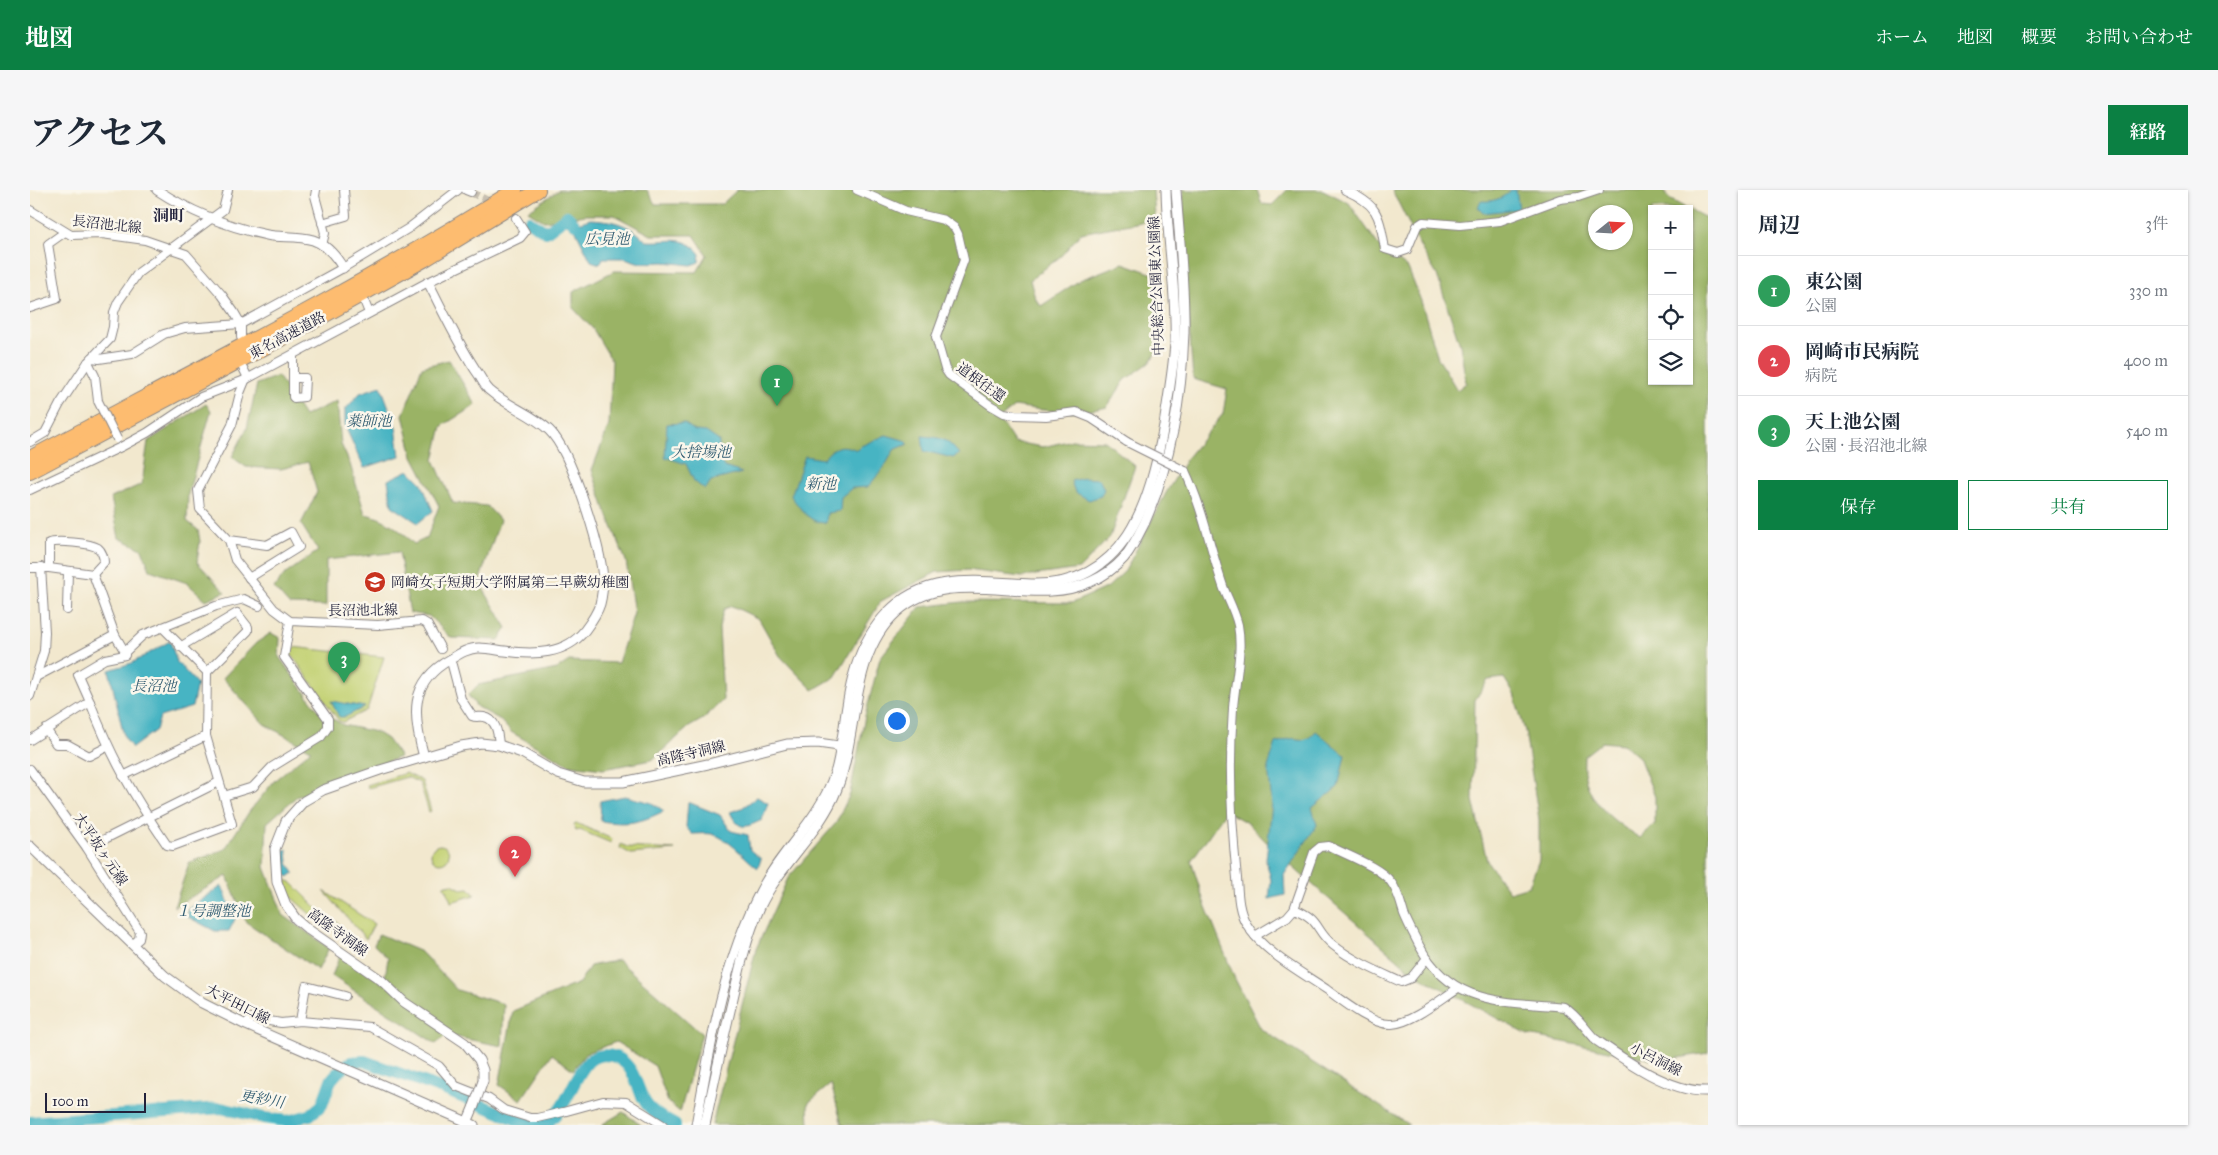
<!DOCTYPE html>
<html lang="ja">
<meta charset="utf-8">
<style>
:root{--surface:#fff;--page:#f6f6f7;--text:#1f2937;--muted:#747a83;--line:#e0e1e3;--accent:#0b8043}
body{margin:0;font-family:"IM FELL Great Primer","Noto Serif JP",serif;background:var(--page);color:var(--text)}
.controls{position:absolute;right:15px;top:15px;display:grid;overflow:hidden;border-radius:0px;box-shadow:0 1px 4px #0004}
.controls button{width:45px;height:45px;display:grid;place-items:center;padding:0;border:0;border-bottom:1px solid var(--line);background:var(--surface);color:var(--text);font:25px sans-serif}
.compass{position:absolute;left:1558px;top:15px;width:45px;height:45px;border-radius:50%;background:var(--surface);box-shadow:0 1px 4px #0004;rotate:72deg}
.scale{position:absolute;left:15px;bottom:12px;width:101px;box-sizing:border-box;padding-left:5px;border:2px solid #22223b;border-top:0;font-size:14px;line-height:18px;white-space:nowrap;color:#22223b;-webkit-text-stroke:4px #fbf7ec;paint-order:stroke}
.you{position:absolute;left:866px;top:530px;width:18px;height:18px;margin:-12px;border:4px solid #fff;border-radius:50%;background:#1a73e8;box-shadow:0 0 0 8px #1a73e833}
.badge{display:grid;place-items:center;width:32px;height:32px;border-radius:50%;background:var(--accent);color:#fff;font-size:16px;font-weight:700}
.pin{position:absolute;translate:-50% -41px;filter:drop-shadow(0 1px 2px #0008)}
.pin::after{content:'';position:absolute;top:26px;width:18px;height:15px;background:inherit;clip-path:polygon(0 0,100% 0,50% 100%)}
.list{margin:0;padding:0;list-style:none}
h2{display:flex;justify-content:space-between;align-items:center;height:65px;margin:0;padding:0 20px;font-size:21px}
h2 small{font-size:16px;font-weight:400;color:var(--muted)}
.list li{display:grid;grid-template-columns:32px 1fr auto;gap:15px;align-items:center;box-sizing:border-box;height:70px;padding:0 20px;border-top:1px solid var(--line)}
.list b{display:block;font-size:19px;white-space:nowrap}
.list p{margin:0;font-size:16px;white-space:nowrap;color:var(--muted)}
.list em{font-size:16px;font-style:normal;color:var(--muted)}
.actions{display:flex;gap:10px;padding:15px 20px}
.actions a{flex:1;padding:11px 0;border:1px solid var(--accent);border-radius:0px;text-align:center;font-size:18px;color:var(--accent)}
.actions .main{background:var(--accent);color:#fff}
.icon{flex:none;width:28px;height:28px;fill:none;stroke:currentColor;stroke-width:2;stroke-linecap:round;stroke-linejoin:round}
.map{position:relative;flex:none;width:1678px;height:935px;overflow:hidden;border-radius:0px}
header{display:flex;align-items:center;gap:30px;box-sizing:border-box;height:70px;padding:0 25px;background:var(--accent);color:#fff}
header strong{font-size:24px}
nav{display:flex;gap:28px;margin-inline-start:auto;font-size:18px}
.intro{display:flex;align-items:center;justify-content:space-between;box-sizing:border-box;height:120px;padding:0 30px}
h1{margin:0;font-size:35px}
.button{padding:12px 22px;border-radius:0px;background:var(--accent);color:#fff;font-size:18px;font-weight:700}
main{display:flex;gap:30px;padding:0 30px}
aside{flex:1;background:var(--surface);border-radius:0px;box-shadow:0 1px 4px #0004}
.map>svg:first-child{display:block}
.green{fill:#c3d173;stroke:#727a57}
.forest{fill:#9ab365;stroke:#5e6a50;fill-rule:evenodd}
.water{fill:#47b4c3;stroke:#346b7f}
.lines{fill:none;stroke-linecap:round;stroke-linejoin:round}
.river{stroke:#47b4c3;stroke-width:12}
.minor-tunnel{stroke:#c8c0b1;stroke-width:8;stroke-dasharray:8 4;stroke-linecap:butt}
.minor-casing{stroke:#8a8584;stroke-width:10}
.tertiary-casing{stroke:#8a8584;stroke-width:11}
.motorway-casing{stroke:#8a8584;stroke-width:16}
.minor{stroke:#fff;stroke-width:8}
.tertiary{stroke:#fff;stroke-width:9}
.motorway{stroke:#fdbc6f;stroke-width:14}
.minor-bridge-casing{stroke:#8a8584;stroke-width:10;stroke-linecap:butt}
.tertiary-bridge-casing{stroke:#8a8584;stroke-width:11;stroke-linecap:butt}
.minor-bridge{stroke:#fff;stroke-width:8}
.tertiary-bridge{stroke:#fff;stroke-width:9}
.labels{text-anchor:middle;stroke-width:5;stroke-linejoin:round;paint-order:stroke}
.street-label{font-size:14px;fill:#22223b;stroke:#fbf7ec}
.poi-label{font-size:14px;fill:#22223b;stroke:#fbf7ec;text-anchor:start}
.water-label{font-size:15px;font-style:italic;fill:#315c71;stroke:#fbf7ec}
.quarter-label{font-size:16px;font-weight:bold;fill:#22223b;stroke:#fbf7ec}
</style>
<header>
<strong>地図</strong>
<nav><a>ホーム</a><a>地図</a><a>概要</a><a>お問い合わせ</a></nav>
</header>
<div class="intro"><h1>アクセス</h1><a class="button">経路</a></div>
<main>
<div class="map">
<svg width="1678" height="935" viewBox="0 0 1678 935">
<rect width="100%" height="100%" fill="#fbf7ec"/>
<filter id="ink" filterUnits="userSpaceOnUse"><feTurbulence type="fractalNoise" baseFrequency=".02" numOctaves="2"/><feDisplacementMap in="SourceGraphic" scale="10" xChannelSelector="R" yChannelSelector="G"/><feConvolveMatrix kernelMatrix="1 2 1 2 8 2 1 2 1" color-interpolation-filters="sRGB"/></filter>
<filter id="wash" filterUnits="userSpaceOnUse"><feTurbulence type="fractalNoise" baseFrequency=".0096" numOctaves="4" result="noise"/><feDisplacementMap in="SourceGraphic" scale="20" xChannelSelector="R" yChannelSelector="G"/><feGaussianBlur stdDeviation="1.12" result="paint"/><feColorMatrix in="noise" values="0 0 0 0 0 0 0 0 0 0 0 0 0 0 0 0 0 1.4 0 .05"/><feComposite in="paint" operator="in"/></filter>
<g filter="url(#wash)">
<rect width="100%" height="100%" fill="#f2e8ce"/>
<g class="green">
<path d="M262 457 354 467 337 520 313 532 309 531 261 464Z"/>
<path d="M376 583 392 591 401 621 399 622 390 593 377 587 338 598 337 595Z"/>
<path d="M546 633 582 649 581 653 550 640 546 641 544 635Z"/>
<path d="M591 654 597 657 645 660 601 664 590 658Z"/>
<circle cx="410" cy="664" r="9"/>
<path d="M255 690 261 692 303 734 306 731 320 746 316 749 279 723 261 707Z"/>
<path d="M422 694 431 699 439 698 445 705 421 712 417 700 413 696Z"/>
<path d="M294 701 344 734 336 749Z"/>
</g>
<g class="forest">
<path d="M529 0H617L625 14H692L707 0H1123L1125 26 1111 32 1051 43 1031 66 1000 90 1005 108 1011 116 1050 90 1093 73 1126 85 1129 158 1119 173 1095 190 1077 217C1047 225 1015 221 985 216L969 229 984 252 1013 257 1042 250 1075 251 1105 276 1080 347 1049 379 991 387 938 380 907 382 851 411 805 487 783 500 750 466 729 429 702 416 694 419 689 438 693 510 673 529 659 537 622 570 573 579 539 575 481 542 469 529 447 517 438 505 448 495 527 479 539 471 588 473 604 423 596 371 575 319 562 280 579 235 582 171 563 139 543 118V102L584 81 667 82 677 65 664 45H621L584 25H556L514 31 498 21Z"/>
<path d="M1153 0H1227L1232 14 1242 15 1257 0H1293L1319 13 1349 56 1378 78 1391 111 1408 168 1427 200 1436 193 1430 155 1407 85 1392 60 1362 0H1634L1639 9 1658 19H1622V191H1659V19L1678 29V863L1630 871 1498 845 1383 783 1249 665 1219 634 1196 621 1161 671 1174 712 1205 789 1231 839 1379 935H812L801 894 778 913 779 935H682L726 759 758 688 806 633 820 604 835 526 850 468 890 417 932 412 1042 413 1078 397 1095 381 1136 303 1159 265 1193 224 1197 199 1163 189 1156 97ZM1566 22H1596V52H1566ZM1474 488 1484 504 1495 541 1509 630V670L1499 696 1479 702 1457 671 1443 610 1445 510 1458 490ZM1572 552 1593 554 1609 567 1625 607V634L1610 648C1587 634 1561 615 1555 587 1553 580 1554 573 1554 566Z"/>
<path d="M419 170 446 215 412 236 404 270 423 313 457 316 470 330 449 392 477 438 469 450 421 448 399 426 380 423 369 362 296 370V416L259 415 244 398 254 385 288 361 271 334 287 302 278 272 251 279 216 277 202 267 217 238 227 194 248 186 274 226 307 211 311 254 320 274 335 324C356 328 369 339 384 354L397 348 409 316 383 266 373 225 392 177Z"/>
<path d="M176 214 181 221 158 304 157 331 168 340 170 351 167 372 195 402 176 410 157 393 120 380 112 359 89 348 81 308 112 294 118 251Z"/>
<path d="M241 443 250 448 249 467 288 520 313 535 346 542 357 549 370 567 266 607 237 633 235 677 253 725 299 758 288 780 216 732 197 686 144 717 159 673 195 659 219 622 245 590 281 560 234 534 193 488 226 453Z"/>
<path d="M349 744 391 762 427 800 474 814 472 856 416 845 406 854 302 786 310 765 354 794 358 768 344 755Z"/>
<path d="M588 770 672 844 650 922 638 912 625 876 586 852 556 863 543 880 522 864 491 910 469 895 483 821 549 793 560 776Z"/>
<path d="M593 922 611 935H571Z"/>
</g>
<g class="water">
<path d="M1481 0H1486L1489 19 1453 23 1448 18 1451 11C1462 12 1473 9 1481 0Z"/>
<path d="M560 29C581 30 601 34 616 51 638 53 654 43 670 64L669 72 661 75 634 72 610 73 595 68H573L570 74 561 71 543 35Z"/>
<path d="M351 196 366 237 370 266 334 278 315 236V220L330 203Z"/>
<path d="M654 233 665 241 676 242 689 251V268L694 277 712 283 681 291 675 300 664 291 656 274 635 267 637 234Z"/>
<path d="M856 245 877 251 878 254 864 260 855 276 838 297 822 298 811 307 810 321 797 323 796 333C779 333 771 319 761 306L775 266 793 269C805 256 809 253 827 260L831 256Z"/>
<path d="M892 246C912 248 916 248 929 264L923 268 894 261Z"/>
<path d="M379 280 391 292 403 321 388 333 362 316 358 290Z"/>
<path d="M1054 288 1069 289 1074 299 1071 306 1059 310 1045 302 1041 291Z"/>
<path d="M140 451 147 472 167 494 162 517 130 527 126 540 102 558 94 546 79 480 102 473Z"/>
<path d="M301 511 335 517 315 527H309Z"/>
<path d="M1286 541 1315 565 1308 597 1282 618 1287 635 1254 685 1255 705 1239 709 1241 690 1236 670 1242 614 1238 577 1246 553C1250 552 1255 550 1259 549 1272 547 1274 555 1286 541Z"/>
<path d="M595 606 622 613 634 621C610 633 597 635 571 631L570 611Z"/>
<path d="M727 607 738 613 732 630C715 638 709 641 700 622L712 618Z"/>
<path d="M658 612 690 625 701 641 718 645 720 660 731 669 728 678C714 668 700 649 682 644 676 643 668 644 662 644L656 637Z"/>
<path d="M257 659 258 673 264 683 258 687C250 680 252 671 252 661Z"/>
<path d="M192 696 205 729 199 741H185L158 727V719Z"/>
</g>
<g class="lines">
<g class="river">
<path d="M499 31 516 42 537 26 545 34"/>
<path d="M0 932 191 918 234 928 258 931 280 925 292 915 301 890 308 882 321 872 334 871 410 898 490 931 508 935"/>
<path d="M514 935C538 919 541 891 558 872 566 864 580 863 590 869 606 880 606 897 615 912 622 923 634 929 645 935"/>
</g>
</g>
</g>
<g filter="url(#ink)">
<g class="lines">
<path class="minor-tunnel" d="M441 2 463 14"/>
<g class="minor-casing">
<g id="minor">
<path d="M286 0 285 6 295 43 292 55"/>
<path d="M436 0 441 2"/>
<path d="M827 0 876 21 914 30 925 38 928 44 934 70 906 147 915 179 919 185 960 215 974 223 985 225 1016 226 1046 222 1061 228 1097 252"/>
<path d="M1315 0C1349 15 1349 25 1355 59L1368 63 1377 60 1387 36 1393 32 1430 35 1470 31 1530 9 1548 7 1569 0"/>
<path d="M0 20 41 45 72 44 115 50 156 64 192 105 204 122 211 134V147"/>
<path d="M292 33 316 26 314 0"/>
<path d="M335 113 339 123"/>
<path d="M0 118 27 109 18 54 35 42"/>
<path d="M62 168 69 169 102 164 134 144 155 138 211 134 313 78 379 38 428 0"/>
<path d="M58 172 65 186 68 211"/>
<path d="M213 178 217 186 210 203 202 235 168 300 170 319 199 350 205 370 244 419 260 431 348 435 392 431 397 434 411 459"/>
<path d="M263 188H275L274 207 264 208 263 207V165"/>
<path d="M0 252 15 243 30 214 58 172 80 149 83 137 84 122 88 112 108 83 193 20 198 0"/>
<path d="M1155 281C1174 321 1180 359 1194 399 1199 411 1205 422 1208 435 1213 462 1205 491 1203 518 1199 574 1201 632 1207 688 1208 704 1208 721 1217 735 1232 761 1271 782 1296 799 1311 810 1343 836 1362 834 1382 833 1411 809 1428 798"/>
<path d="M0 300 91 257 117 243 171 207 215 190 398 92 490 48 495 42 486 28"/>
<path d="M199 350 237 355 261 342 269 357 219 388"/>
<path d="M0 378H19L63 384"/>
<path d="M19 378V353C27 350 60 353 68 358 72 361 74 368 74 372L63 384"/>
<path d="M63 384 85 445 95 462"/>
<path d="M37 420 38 381"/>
<path d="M132 437 177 482 218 441V437L207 423 150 457"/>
<path d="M422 475 431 509 442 526C447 528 449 526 454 527 467 529 468 545 469 555"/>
<path d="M6 487 85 445"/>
<path d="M0 506 14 461 15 442 11 377"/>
<path d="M60 512 48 485 75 469 95 465V462L113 445 186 416 214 409 229 416"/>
<path d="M16 539 26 554H37L59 566 77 557"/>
<path d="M0 550 60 512C81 567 104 607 137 655L143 656 202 634 176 546 177 482"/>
<path d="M0 579 57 658 110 742 109 749 103 754"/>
<path d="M93 586 176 546"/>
<path d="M194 606 223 597 242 577 291 547 298 537V529L254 467 260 431"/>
<path d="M57 658 189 592"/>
<path d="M1264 719C1292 730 1284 740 1303 755 1323 771 1347 781 1371 792L1381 788 1397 768"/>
<path d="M1225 746 1257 727 1264 719 1284 662 1290 657 1299 656C1316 665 1350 677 1361 692 1368 701 1371 714 1374 724 1378 734 1384 745 1389 755 1421 816 1474 811 1534 817 1548 826 1555 839 1566 850"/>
<path d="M270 831 276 796 315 806"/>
<path d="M216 835 222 828 251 833 270 831 340 837 409 876 426 896 459 909 474 920 500 928H507L533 922 573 911 596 912 633 935"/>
</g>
</g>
<g class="tertiary-casing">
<g id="tertiary">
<path d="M127 0C159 21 199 37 237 45 251 48 268 45 283 50 297 55 306 66 313 78"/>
<path d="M394 567C383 527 378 492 421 469 429 464 438 458 449 458 457 458 467 460 475 461 503 465 536 465 555 440 561 432 567 424 570 414 572 406 573 397 573 388 570 356 542 262 519 240 502 224 477 216 459 200 455 196 452 190 449 185 429 156 414 123 398 92"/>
<path d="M0 656 135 786 172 813 216 835 444 935"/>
<path d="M1566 850C1596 871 1641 903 1678 901"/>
<path d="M453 891V880L449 870 435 853 374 812 351 790 279 740 266 729 256 715 247 692 245 659 256 631 274 611 293 600 350 580 431 556 451 553 469 555 492 563 528 584 554 592H593L678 574 757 554 788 553 816 557"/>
<path d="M436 935 444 916"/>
<path d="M666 935C680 857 693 773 730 702 752 658 788 633 805 583 810 568 811 552 814 537 819 496 827 454 857 423 896 381 951 392 1001 394 1096 397 1120 312 1134 235 1138 208 1143 181 1145 153 1147 102 1137 51 1136 0"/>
<path d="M675 935C684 892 693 850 703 808 710 777 717 746 730 717 750 674 790 643 807 599 829 543 819 465 867 422 910 383 969 404 1021 401 1048 400 1076 388 1094 368 1103 357 1109 344 1115 332 1141 272 1152 206 1154 142 1155 95 1149 47 1146 0"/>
</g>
</g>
<g class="motorway-casing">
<g id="motorway">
<path d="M0 268C163 181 329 98 485 0"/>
<path d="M0 282 279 134 394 70 508 0"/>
</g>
</g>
<use href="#minor" class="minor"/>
<use href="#tertiary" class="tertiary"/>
<use href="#motorway" class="motorway"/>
<g class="minor-bridge-casing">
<g id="minor-bridge">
<path d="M68 211 87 249"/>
<path d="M1097 252 1155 281"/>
</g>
</g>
<g class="tertiary-bridge-casing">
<path id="tertiary-bridge" d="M444 916 453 891"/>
</g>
<use href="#minor-bridge" class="minor-bridge"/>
<use href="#tertiary-bridge" class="tertiary-bridge"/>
</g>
</g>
<defs>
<g id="school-disc" transform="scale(1.125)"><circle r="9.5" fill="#c8321e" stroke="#fbf7ec"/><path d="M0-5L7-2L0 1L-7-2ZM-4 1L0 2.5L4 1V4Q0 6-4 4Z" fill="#fff"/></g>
</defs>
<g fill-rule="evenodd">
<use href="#school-disc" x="345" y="392"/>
</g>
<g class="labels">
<g class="street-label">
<text transform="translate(77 34) rotate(6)" y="5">長沼池北線</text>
<text transform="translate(1126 96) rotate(-92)" y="5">中央総合公園東公園線</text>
<text transform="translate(257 145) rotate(-28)" y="5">東名高速道路</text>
<text transform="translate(951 192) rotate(36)" y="5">道根往還</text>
<text transform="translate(333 420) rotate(-1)" y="5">長沼池北線</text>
<text transform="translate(661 563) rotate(-13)" y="5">高隆寺洞線</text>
<text transform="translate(71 659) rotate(56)" y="5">大平坂ヶ元線</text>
<text transform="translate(308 742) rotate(36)" y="5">高隆寺洞線</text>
<text transform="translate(208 814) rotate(27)" y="5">大平田口線</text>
<text transform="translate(1626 869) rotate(27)" y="5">小呂洞線</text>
</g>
<g class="poi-label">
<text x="361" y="397">岡崎女子短期大学附属第二早蕨幼稚園</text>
</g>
<g class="water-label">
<text x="577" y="54">広見池</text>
<text x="339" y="236">薬師池</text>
<text x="671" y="267">大捨場池</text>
<text x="791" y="299">新池</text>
<text x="124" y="501">長沼池</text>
<text x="183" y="726">１号調整池</text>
<text transform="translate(232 909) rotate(10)" y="5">更紗川</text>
</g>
<g class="quarter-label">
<text x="139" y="31">洞町</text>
</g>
</g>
</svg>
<div class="controls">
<button>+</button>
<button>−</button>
<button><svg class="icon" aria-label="locate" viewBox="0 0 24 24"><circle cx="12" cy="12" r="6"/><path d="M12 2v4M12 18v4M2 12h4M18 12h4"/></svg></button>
<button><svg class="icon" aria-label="layers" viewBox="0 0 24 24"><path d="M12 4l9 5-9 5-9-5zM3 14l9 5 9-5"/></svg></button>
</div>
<svg class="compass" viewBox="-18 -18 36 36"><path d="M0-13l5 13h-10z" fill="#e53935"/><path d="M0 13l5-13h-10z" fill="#747a83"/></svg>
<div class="scale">100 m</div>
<div class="you"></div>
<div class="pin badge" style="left:747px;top:216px;background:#2e9e5b">1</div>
<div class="pin badge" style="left:485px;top:687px;background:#e0444e">2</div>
<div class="pin badge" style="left:314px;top:493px;background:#2e9e5b">3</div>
</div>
<aside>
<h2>周辺<small>3件</small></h2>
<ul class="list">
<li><span class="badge" style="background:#2e9e5b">1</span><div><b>東公園</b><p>公園</p></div><em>330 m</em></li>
<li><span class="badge" style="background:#e0444e">2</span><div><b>岡崎市民病院</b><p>病院</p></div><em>400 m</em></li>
<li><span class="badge" style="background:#2e9e5b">3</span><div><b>天上池公園</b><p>公園 · 長沼池北線</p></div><em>540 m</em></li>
</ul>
<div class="actions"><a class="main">保存</a><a>共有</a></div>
</aside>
</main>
